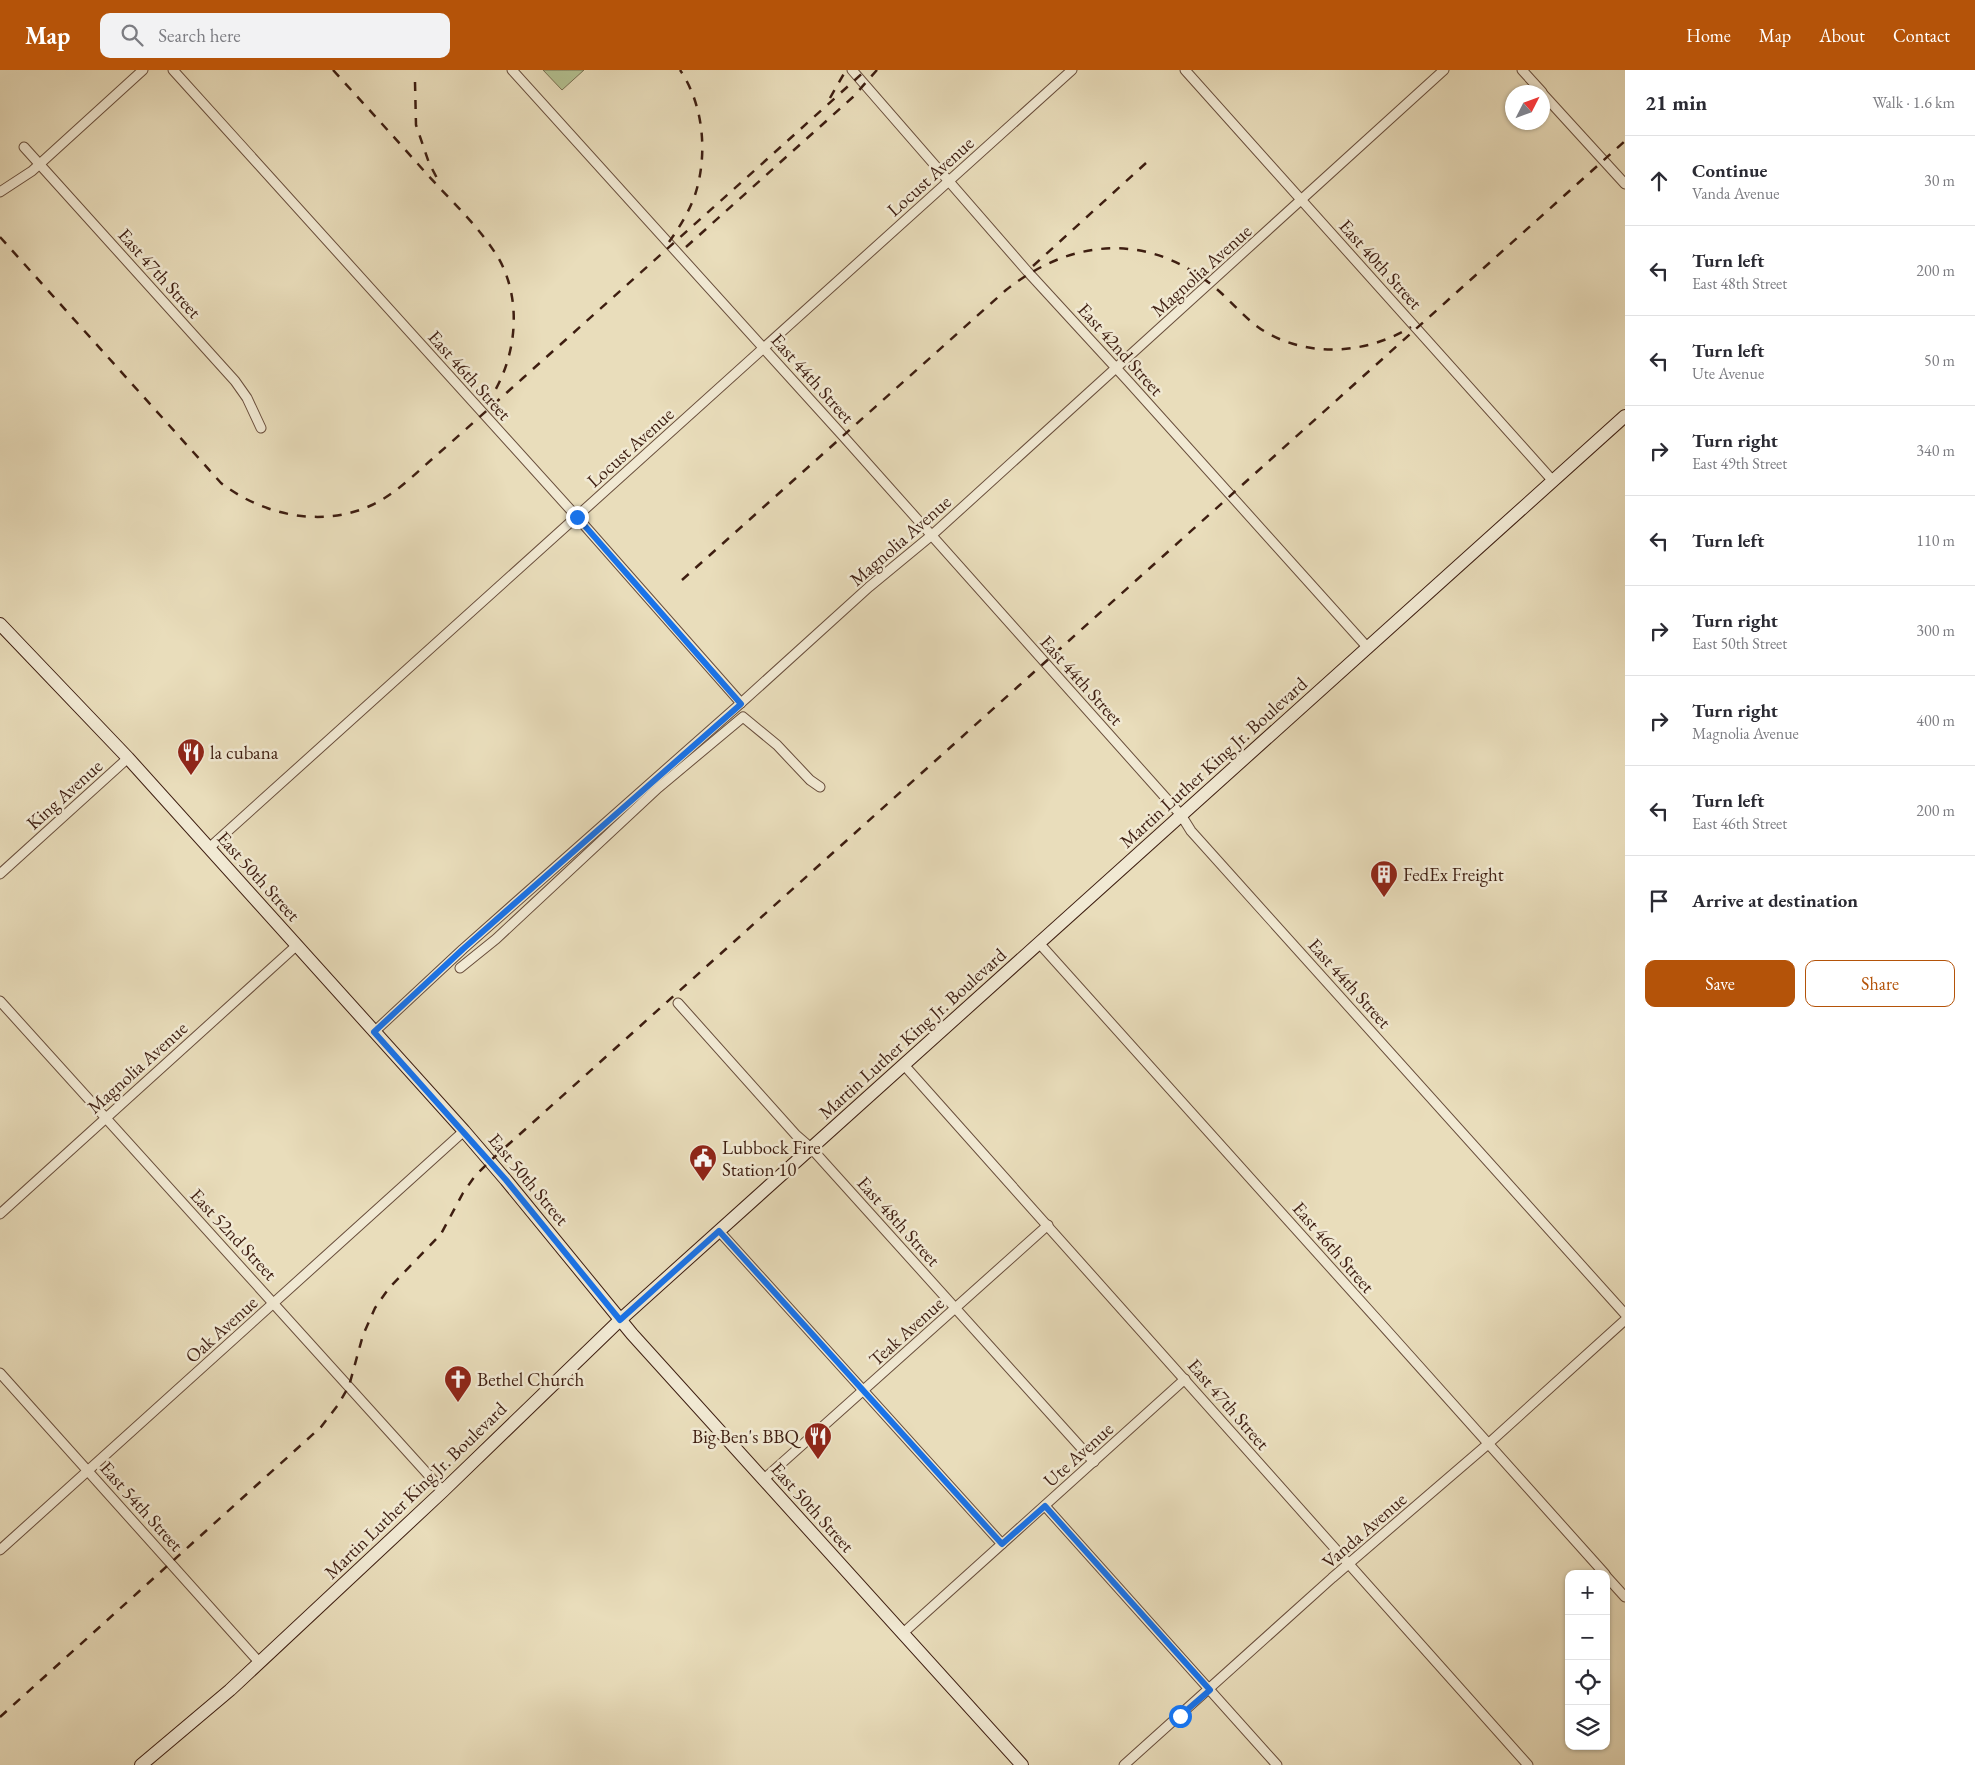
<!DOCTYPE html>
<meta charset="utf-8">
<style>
:root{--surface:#fff;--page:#f2f2f3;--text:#2b2b33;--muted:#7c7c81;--line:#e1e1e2;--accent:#b45309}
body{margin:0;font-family:"EB Garamond",serif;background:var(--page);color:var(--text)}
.controls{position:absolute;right:15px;bottom:15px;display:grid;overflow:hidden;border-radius:10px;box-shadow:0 1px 4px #0004}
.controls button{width:45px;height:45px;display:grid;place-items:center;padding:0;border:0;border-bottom:1px solid var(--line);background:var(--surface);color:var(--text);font:25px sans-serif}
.compass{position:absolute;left:1505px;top:15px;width:45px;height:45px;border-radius:50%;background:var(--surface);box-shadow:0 1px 4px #0004;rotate:48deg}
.stop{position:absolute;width:15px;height:15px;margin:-11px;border:4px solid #1a73e8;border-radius:50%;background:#fff}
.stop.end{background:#1a73e8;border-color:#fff;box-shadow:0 1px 5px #0008}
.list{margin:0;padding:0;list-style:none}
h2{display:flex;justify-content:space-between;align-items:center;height:65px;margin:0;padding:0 20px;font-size:21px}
h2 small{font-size:16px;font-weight:400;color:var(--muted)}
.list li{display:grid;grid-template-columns:32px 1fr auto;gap:15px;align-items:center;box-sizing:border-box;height:90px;padding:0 20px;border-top:1px solid var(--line)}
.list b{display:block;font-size:19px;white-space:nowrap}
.list p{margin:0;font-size:16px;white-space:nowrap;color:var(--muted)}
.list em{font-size:16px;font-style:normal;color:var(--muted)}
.actions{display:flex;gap:10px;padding:15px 20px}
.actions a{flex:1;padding:11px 0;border:1px solid var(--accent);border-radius:10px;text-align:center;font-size:18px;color:var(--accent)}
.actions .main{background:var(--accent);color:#fff}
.icon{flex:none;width:28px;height:28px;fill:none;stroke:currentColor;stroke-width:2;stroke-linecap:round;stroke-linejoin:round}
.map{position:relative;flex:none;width:1625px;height:1695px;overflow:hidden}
header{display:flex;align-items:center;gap:30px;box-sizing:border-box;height:70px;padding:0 25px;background:var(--accent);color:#fff}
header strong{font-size:24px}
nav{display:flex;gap:28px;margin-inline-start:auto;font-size:18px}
.search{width:350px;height:45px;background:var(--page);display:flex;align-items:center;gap:12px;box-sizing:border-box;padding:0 18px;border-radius:10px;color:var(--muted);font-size:19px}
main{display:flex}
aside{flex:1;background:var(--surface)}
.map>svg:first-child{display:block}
.green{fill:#b4c292;stroke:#797052}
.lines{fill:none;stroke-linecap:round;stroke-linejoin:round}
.minor-casing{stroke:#694e3c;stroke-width:11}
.secondary-casing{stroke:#3e1e11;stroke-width:14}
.minor{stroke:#f1e9d3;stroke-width:9}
.secondary{stroke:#f1e9d3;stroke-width:12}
.rail{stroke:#3e1e11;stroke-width:2.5;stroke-dasharray:9 9;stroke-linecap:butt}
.route{stroke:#1a73e8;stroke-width:6}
.labels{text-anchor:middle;stroke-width:5;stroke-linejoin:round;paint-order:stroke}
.street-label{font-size:19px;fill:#3e1e11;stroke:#f1e9d3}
.poi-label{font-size:19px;fill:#3e1e11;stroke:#f1e9d3;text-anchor:start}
</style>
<header>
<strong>Map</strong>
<div class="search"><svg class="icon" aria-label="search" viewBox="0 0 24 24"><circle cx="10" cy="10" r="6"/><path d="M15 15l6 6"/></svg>Search here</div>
<nav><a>Home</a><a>Map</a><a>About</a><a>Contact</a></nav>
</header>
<main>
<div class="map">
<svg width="1625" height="1695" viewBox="0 0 1625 1695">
<rect width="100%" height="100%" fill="#e9ddbb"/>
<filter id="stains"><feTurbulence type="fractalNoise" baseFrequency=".004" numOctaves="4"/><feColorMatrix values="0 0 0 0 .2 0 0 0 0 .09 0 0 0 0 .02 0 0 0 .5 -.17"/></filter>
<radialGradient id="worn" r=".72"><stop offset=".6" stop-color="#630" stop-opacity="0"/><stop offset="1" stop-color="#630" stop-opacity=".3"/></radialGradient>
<path class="green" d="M543 0H584L562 20Z"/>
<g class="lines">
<g class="minor-casing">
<g id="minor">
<path d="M173 0 577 447 741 633"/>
<path d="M512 0 843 366 1181 745 1191 761 1625 1244"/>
<path d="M852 0 1027 201 1128 311 1368 578"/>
<path d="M1185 0 1553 411"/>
<path d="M1522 0 1542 22"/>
<path d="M1542 23 1625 114"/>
<path d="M24 77 235 311 247 328 261 358"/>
<path d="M0 122 32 101 143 0"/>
<path d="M209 778 1072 0"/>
<path d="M0 804 128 688"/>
<path d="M1039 873C1229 1082 1416 1294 1605 1504"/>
<path d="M460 898 496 869 658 718 743 647 777 675 810 710 820 717"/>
<path d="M0 931 443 1421"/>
<path d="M678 933 796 1065 811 1078 1094 1392"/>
<path d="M374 962 463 879 741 633 869 517 932 465 1444 0"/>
<path d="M904 995 1528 1695"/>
<path d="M0 1144 296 876"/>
<path d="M719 1161 1002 1474"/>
<path d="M0 1303 259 1592"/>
<path d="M763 1410 1048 1155"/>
<path d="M1045 1436 1277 1695"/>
<path d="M0 1480 464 1061"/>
<path d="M1606 1506 1625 1527"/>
<path d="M902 1564 1185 1309"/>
<path d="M1124 1695 1332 1508 1488 1374 1625 1250"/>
</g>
</g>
<g class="secondary-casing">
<g id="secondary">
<path d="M0 554 128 688 464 1061 506 1110 632 1264 1022 1695"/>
<path d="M141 1695 230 1620 443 1421 620 1250 1625 346"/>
</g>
</g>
<use href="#minor" class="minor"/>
<use href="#secondary" class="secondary"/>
<g class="rail">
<path d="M333 0C364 34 395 68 425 102 450 130 480 157 499 189 525 236 515 299 482 340"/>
<path d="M415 12 416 55 429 93 438 110"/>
<path d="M830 28 846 0"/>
<path d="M0 167 221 413C264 446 323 458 372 435 395 424 413 406 431 390 462 363 493 335 523 308 638 205 752 103 866 0"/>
<path d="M669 172C679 158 689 142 695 125 708 85 704 35 680 0"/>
<path d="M686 177 853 27 877 0"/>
<path d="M1033 196 1146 93"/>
<path d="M682 510 1006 220C1069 170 1143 162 1208 212 1230 228 1245 251 1269 264 1314 288 1368 283 1411 257"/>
<path d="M0 1647 321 1357 338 1335 349 1316 363 1265 375 1238 389 1218 441 1164 463 1123 475 1106 490 1091 1625 71"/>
</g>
</g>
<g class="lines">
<path class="route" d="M577 447 741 634 463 879 374 962 506 1110 620 1250 719 1161 1002 1474 1045 1436 1210 1620 1180 1646"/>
</g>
<defs>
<g id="restaurant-pin" transform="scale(1.4375)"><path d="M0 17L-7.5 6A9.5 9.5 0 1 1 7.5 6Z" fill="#8f2418" stroke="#f1e9d3"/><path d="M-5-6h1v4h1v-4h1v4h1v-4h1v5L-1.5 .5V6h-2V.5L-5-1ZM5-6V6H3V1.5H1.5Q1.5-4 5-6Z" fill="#fff"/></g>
<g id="building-pin" transform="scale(1.4375)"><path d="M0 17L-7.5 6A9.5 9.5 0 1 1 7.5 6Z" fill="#8f2418" stroke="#f1e9d3"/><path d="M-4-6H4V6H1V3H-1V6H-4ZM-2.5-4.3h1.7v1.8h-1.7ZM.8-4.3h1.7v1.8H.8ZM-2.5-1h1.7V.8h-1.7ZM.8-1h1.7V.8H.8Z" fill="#fff"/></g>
<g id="civic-pin" transform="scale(1.4375)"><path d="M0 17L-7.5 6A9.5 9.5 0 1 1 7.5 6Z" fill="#8f2418" stroke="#f1e9d3"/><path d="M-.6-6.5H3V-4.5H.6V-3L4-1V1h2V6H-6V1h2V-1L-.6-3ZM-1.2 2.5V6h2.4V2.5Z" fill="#fff"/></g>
<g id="church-pin" transform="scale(1.4375)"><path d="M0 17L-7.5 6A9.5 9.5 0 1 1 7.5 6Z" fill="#8f2418" stroke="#f1e9d3"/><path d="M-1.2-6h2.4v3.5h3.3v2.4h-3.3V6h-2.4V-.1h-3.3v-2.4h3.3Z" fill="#fff"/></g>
</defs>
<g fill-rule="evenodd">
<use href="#restaurant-pin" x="191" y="682"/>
<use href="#building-pin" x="1384" y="804"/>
<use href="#civic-pin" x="703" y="1088"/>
<use href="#church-pin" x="458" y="1309"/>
<use href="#restaurant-pin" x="818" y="1366"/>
</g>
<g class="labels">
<g class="street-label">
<text transform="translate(930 106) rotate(-42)" y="7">Locust Avenue</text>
<text transform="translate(1381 194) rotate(48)" y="7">East 40th Street</text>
<text transform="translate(1201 200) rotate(-42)" y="7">Magnolia Avenue</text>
<text transform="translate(160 203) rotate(48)" y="7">East 47th Street</text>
<text transform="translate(1121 279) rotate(48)" y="7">East 42nd Street</text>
<text transform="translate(470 305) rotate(48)" y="7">East 46th Street</text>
<text transform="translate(813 308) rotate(48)" y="7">East 44th Street</text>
<text transform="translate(630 377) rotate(-42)" y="7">Locust Avenue</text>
<text transform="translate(900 470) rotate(-41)" y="7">Magnolia Avenue</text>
<text transform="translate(1082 610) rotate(48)" y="7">East 44th Street</text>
<text transform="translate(1213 692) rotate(-42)" y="7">Martin Luther King Jr. Boulevard</text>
<text transform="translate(64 724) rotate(-42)" y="7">King Avenue</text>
<text transform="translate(259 806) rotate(48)" y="7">East 50th Street</text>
<text transform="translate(1350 913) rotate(48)" y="7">East 44th Street</text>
<text transform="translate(912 963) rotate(-42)" y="7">Martin Luther King Jr. Boulevard</text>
<text transform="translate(137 997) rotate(-42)" y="7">Magnolia Avenue</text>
<text transform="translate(529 1109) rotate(50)" y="7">East 50th Street</text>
<text transform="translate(899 1151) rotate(48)" y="7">East 48th Street</text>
<text transform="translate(234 1164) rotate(47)" y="7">East 52nd Street</text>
<text transform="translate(1334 1177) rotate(49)" y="7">East 46th Street</text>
<text transform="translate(221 1259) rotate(-42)" y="7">Oak Avenue</text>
<text transform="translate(906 1261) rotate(-42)" y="7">Teak Avenue</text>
<text transform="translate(1229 1334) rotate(49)" y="7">East 47th Street</text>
<text transform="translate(1078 1384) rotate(-42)" y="7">Ute Avenue</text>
<text transform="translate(415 1420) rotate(-44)" y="7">Martin Luther King Jr. Boulevard</text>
<text transform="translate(142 1436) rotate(48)" y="7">East 54th Street</text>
<text transform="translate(813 1437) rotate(48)" y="7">East 50th Street</text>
<text transform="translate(1364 1460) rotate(-41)" y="7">Vanda Avenue</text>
</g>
<g class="poi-label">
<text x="210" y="689">la cubana</text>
<text x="1403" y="811">FedEx Freight</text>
<text x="722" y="1084">Lubbock Fire<tspan x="722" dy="22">Station 10</tspan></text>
<text x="477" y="1316">Bethel Church</text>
<text x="799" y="1373" text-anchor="end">Big Ben's BBQ</text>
</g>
</g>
<rect width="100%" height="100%" filter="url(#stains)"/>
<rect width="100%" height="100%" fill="url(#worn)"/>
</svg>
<div class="controls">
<button>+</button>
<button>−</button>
<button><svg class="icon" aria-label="locate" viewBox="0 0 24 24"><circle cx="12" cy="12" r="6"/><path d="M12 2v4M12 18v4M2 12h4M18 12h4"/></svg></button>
<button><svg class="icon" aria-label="layers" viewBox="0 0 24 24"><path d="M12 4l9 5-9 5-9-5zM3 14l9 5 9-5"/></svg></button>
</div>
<svg class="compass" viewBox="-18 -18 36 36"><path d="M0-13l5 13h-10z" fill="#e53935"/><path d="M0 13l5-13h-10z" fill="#7c7c81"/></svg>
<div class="stop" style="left:1180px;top:1646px"></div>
<div class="stop end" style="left:577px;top:447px"></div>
</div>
<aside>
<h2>21 min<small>Walk · 1.6 km</small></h2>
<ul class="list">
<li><svg class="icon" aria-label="ahead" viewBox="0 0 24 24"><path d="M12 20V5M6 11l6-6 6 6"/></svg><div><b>Continue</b><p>Vanda Avenue</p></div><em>30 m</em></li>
<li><svg class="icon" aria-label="left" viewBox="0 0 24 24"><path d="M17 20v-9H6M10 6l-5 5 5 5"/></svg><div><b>Turn left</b><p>East 48th Street</p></div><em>200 m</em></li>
<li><svg class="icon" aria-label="left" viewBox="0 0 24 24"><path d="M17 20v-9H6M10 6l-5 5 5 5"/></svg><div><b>Turn left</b><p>Ute Avenue</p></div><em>50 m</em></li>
<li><svg class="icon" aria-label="right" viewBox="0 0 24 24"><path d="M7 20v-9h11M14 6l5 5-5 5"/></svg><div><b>Turn right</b><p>East 49th Street</p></div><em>340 m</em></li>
<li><svg class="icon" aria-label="left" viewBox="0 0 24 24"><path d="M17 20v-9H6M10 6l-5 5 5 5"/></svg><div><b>Turn left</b></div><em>110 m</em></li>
<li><svg class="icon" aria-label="right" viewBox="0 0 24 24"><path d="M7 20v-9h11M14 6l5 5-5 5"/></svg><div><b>Turn right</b><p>East 50th Street</p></div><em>300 m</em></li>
<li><svg class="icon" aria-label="right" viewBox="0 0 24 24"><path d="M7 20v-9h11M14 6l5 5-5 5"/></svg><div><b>Turn right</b><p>Magnolia Avenue</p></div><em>400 m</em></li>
<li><svg class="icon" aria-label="left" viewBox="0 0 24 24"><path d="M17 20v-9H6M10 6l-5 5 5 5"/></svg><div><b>Turn left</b><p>East 46th Street</p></div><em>200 m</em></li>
<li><svg class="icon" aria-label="arrive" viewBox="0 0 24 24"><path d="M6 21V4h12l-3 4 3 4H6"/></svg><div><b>Arrive at destination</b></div></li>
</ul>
<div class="actions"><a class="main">Save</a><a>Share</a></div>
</aside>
</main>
